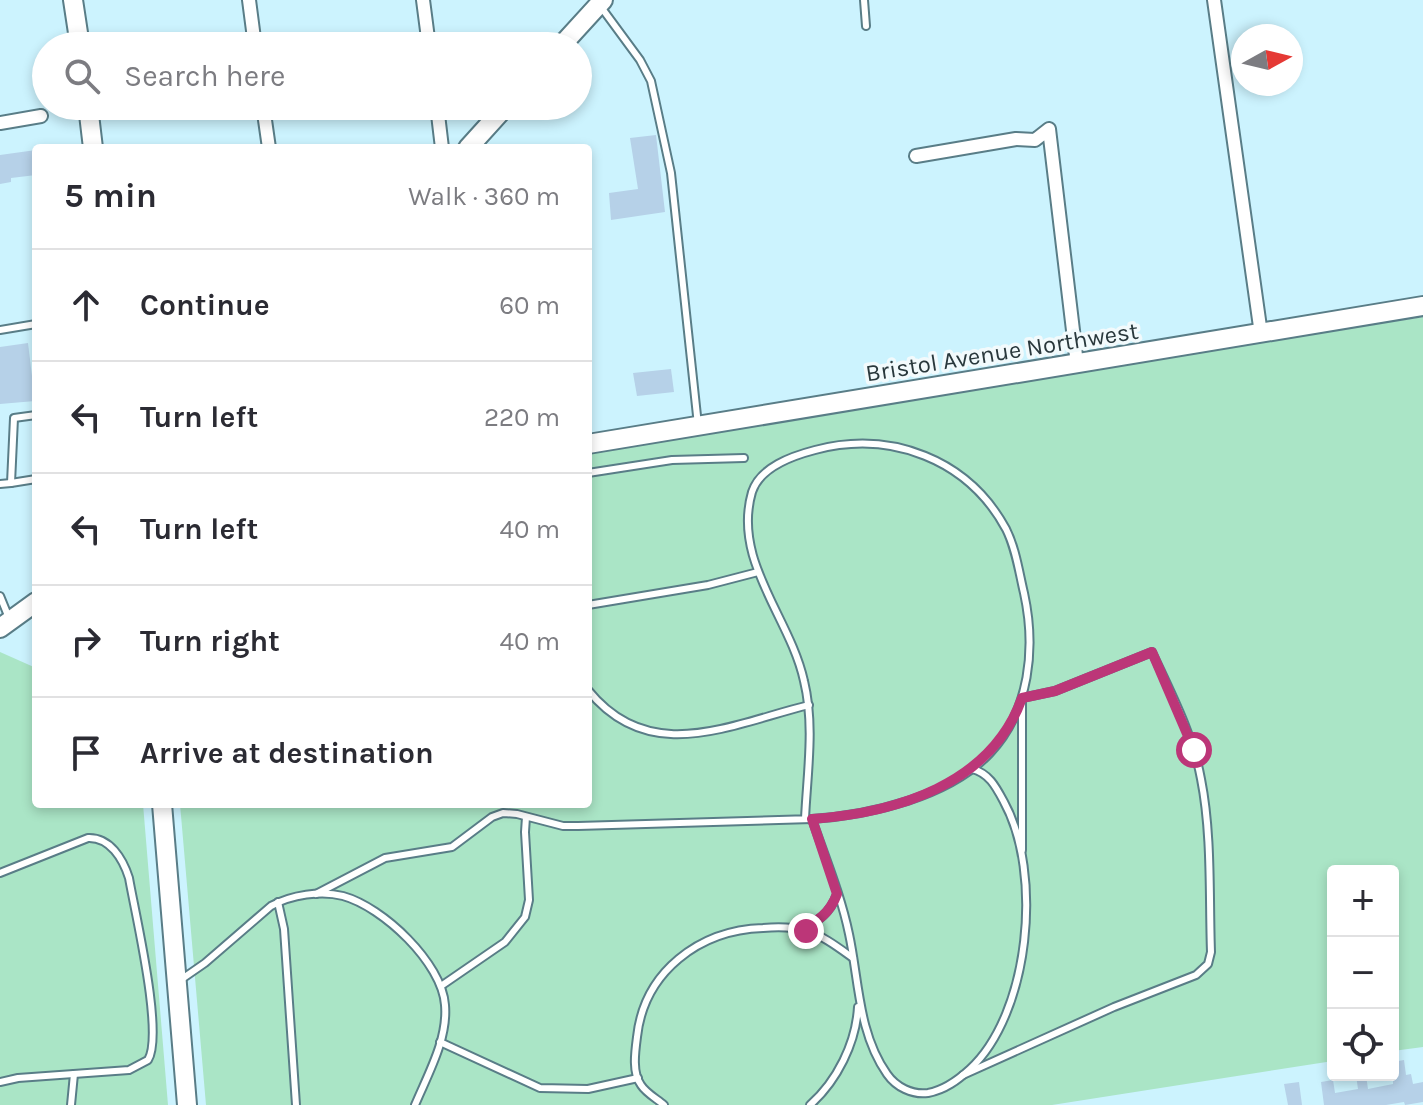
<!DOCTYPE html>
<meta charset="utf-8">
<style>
:root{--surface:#fff;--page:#f2f2f3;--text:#2b2b33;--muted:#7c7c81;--line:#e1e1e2}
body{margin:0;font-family:Karla,sans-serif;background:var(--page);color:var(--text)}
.controls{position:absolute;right:24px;bottom:24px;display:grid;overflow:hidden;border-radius:8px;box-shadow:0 4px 12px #0003}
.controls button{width:72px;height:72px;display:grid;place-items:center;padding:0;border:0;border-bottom:2px solid var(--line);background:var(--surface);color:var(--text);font:40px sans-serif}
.compass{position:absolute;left:1231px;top:24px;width:72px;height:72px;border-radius:50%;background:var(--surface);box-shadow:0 4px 12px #0003;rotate:82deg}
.stop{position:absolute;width:24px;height:24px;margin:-18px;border:6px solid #bc3678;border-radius:50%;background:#fff}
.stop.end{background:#bc3678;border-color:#fff;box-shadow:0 2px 8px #0008}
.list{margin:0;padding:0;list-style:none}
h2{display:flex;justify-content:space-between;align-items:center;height:104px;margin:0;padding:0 32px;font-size:34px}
h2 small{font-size:26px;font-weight:400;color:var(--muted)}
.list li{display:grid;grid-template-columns:52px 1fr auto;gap:24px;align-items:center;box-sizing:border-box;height:112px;padding:0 32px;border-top:2px solid var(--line)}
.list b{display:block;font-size:30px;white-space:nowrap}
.list em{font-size:26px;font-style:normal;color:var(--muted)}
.icon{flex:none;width:44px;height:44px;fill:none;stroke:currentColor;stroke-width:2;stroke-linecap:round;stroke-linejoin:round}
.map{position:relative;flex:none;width:1423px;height:1105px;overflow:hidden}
.search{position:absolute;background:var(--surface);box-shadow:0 4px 12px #0003;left:32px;top:32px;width:560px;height:88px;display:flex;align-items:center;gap:20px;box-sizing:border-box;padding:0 28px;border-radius:44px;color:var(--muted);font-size:30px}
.panel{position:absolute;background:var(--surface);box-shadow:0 4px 12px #0003;left:32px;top:144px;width:560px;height:664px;border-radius:8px}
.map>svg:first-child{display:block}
.green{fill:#aae5c6}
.building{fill:#b6d1e8}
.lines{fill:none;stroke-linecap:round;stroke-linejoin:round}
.lane-casing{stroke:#597d87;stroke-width:10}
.street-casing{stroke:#597d87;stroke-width:16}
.secondary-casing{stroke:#597d87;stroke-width:22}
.lane{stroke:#fff;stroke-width:6}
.street{stroke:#fff;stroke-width:12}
.secondary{stroke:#fff;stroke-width:18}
.route{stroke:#bc3678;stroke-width:10}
.labels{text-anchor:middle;stroke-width:7;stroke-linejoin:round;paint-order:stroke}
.street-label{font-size:24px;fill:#29383c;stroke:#f2fafc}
</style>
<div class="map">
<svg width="1423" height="1105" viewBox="0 0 1423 1105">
<rect width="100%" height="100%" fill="#ccf3fe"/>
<g class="green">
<path d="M1423 317V1047L1393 1051V871H1333V1061L1052 1105H206L180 804H588V443Z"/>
<path d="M0 652 36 668V804H143L168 1105H0Z"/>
</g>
<g class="building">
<path d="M656 135 665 212 611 220 609 193 638 189 630 138Z"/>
<path d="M36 150V175L11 178V182L0 184V155Z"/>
<path d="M28 343 35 401 0 404V347Z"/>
<path d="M671 369 674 392 637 396 633 373Z"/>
<path d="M1404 1060 1406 1075 1411 1074 1413 1084 1423 1082V1102L1405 1105 1404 1102 1386 1105H1324L1321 1082 1333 1080 1335 1093 1358 1089 1356 1075H1366L1368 1089 1393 1084V1062Z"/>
<path d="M1299 1082 1302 1105H1288L1284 1084Z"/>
</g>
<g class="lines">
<g class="lane-casing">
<g id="lane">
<path d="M864 0 866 26"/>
<path d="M601 7 640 60 651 81 671 173 698 425"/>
<path d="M0 330 36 324"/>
<path d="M588 473 672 460 744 458"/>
<path d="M11 483 36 479"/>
<path d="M0 484 11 483 14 418 36 415"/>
<path d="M0 596 9 618"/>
<path d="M588 605 708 585 758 572"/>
<path d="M588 690C650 767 731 724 809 705"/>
<path d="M812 819C825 857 841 895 849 934 859 980 858 1033 887 1074 896 1087 912 1095 928 1093 945 1090 958 1080 970 1069 1030 1013 1043 873 1004 802 996 787 989 773 972 769"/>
<path d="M0 873 88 838C110 837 123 859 129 878 135 913 164 1034 148 1060L129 1070 18 1078 0 1082"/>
<path d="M316 894 385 858 452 847 492 817 503 813 517 814 563 826H578L812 819C870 815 949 797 990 753 1030 710 1036 648 1024 593 1019 572 1016 549 1006 529 968 459 891 430 815 450 792 456 760 467 752 492 732 561 790 617 804 681 815 726 807 774 805 819"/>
<path d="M278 902 284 929 296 1105"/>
<path d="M800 928C818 923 831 911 837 894"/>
<path d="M179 981 205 963 271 906C291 895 321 890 343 896 383 907 442 963 445 1005 448 1039 428 1074 415 1105"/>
<path d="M441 986 505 942 525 917 529 900 525 832 526 817"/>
<path d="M440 1042 540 1088 588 1089 638 1078"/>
<path d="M963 1075 1114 1007 1196 975 1208 964 1211 952C1209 897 1212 834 1201 779 1193 735 1171 693 1152 652L1055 691 1022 698V850"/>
<path d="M71 1105 74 1074"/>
<path d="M664 1105C657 1099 646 1093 641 1085 632 1073 635 1052 637 1037 644 972 699 930 763 928 776 927 792 927 805 930 822 935 839 948 853 958"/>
<path d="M810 1105C837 1081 856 1043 858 1007"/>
</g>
</g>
<g class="street-casing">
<g id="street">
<path d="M249 0 255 46"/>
<path d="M423 0 429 46"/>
<path d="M1214 0 1261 334"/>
<path d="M263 106 269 148"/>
<path d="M437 106 442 148"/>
<path d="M0 123 41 116"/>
<path d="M916 156 1016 139 1035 140 1049 129 1077 364"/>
</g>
</g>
<g class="secondary-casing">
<g id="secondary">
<path d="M73 0 80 46"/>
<path d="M561 46 603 0"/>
<path d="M88 106 93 148"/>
<path d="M468 148 506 106"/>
<path d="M588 444 1423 306"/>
<path d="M0 628 36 602"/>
<path d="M162 804 187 1105"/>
</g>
</g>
<use href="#lane" class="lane"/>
<use href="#street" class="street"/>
<use href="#secondary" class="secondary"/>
</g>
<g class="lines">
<path class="route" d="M806 931 795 929C815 925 830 913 837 894L812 819C895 813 991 785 1022 698L1055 691 1152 652 1194 750"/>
</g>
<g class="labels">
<g class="street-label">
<text transform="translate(1002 352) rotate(-9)" y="8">Bristol Avenue Northwest</text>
</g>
</g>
</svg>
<div class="controls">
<button>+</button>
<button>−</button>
<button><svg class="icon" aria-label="locate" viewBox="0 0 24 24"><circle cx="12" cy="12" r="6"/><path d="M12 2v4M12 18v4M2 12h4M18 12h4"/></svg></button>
</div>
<svg class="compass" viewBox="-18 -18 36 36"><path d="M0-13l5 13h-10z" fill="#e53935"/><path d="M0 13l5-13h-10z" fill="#7c7c81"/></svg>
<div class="stop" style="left:1194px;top:750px"></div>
<div class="stop end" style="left:806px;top:931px"></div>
<div class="search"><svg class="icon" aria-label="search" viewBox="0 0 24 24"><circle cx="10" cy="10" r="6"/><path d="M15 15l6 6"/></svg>Search here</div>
<section class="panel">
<h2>5 min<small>Walk · 360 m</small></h2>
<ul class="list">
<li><svg class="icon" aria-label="ahead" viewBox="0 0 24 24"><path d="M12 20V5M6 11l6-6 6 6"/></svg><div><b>Continue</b></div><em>60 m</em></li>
<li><svg class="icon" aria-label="left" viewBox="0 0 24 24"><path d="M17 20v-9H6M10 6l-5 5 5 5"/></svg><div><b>Turn left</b></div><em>220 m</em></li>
<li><svg class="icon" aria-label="left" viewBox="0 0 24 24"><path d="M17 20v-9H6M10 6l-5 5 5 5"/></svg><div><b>Turn left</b></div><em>40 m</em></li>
<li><svg class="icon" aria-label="right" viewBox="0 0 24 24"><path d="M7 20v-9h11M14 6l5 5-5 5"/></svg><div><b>Turn right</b></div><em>40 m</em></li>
<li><svg class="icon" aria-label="arrive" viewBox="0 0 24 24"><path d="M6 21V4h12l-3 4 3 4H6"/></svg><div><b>Arrive at destination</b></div></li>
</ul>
</section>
</div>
